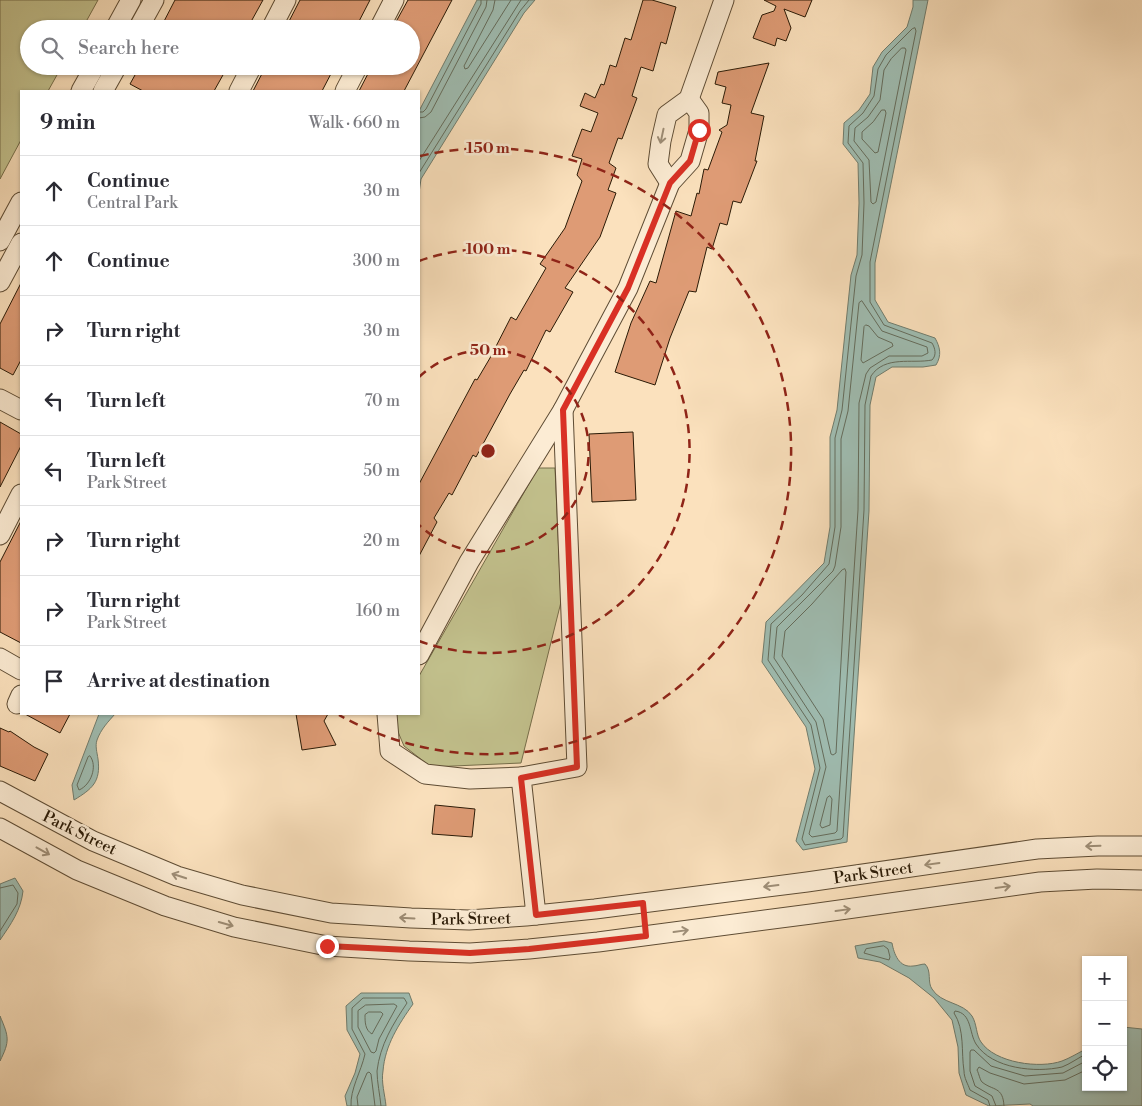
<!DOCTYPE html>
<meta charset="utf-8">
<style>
:root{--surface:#fff;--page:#f2f2f3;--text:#2b2b33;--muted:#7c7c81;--line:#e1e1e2}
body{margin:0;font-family:"Libre Bodoni",serif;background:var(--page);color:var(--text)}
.controls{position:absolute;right:15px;bottom:15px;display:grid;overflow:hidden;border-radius:0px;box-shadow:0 1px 4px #0004}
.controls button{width:45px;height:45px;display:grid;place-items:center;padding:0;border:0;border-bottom:1px solid var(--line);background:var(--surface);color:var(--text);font:25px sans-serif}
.stop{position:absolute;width:15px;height:15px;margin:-11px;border:4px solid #d93025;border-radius:50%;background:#fff}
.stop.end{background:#d93025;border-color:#fff;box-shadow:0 1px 5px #0008}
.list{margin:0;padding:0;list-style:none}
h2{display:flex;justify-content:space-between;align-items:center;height:65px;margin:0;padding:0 20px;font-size:21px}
h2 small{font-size:16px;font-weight:400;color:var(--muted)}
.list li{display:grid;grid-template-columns:32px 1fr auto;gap:15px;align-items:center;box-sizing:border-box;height:70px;padding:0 20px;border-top:1px solid var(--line)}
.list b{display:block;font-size:19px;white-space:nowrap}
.list p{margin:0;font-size:16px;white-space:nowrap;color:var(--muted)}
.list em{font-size:16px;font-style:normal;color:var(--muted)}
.icon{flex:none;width:28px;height:28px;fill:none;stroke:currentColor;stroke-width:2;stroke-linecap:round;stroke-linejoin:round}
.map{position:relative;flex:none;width:1142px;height:1106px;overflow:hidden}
.search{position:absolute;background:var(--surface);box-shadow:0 1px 4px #0004;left:20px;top:20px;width:400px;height:55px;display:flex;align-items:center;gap:12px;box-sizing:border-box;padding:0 18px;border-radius:28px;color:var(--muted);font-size:19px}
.panel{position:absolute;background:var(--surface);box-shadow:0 1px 4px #0004;left:20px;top:90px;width:400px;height:625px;border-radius:0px}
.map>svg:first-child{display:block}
.green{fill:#c3c28e;stroke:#766e4a}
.water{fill:#9fbdb2;stroke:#707c6d}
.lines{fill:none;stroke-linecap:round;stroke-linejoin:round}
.shore{stroke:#646c5c;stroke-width:1}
.building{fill:#de9b75;stroke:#2a1a06}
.minor-casing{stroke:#5e4c34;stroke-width:21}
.minor{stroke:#fcecd4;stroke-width:19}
.oneway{stroke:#9e8e77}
.route{stroke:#d93025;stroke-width:6}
.ring{fill:none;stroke:#8f2418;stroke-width:2.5;stroke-dasharray:9 6}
.labels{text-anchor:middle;stroke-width:5;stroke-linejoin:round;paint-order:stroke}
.street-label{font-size:16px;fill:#2a1a06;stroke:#fcecd4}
.centre{fill:#8f2418;stroke:#fcecd4;stroke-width:2.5}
.ring-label{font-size:15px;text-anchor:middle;font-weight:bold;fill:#8f2418;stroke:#fcecd4;stroke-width:5;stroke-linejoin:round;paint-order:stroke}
</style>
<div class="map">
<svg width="1142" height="1106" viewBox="0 0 1142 1106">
<rect width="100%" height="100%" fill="#fbe1bd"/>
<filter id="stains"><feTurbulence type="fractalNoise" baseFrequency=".004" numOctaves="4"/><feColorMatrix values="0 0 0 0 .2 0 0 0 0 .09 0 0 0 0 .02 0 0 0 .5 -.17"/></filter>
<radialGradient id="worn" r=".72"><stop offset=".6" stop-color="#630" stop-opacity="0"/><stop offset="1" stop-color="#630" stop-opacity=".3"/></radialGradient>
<g class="green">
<path d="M0 0H98L82 29H29V66H62L48 91H21V140L0 179Z"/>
<path d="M538 468H555L561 602 521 763 431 767 404 746 393 720 397 714H419V676Z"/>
</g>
<g class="water">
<path d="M477 0H535L524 13 421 179 419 193V111Z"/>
<path d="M913 0H928L875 263V300L888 322 935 338C940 347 942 355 936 365L923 367H892L876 377 870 405 869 511 847 842 803 850 796 841 815 769 806 727 762 662 766 622 824 563 830 527V437L837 410 851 275 857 255 859 203 858 163 843 144 844 123 859 110 870 94 873 67 882 52 907 27 913 7Z"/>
<path d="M99 714H115C108 722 101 729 97 740 95 746 97 752 98 759 101 782 92 789 74 800L72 785Z"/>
<path d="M15 878 23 891C21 910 11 924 0 940V884Z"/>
<path d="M884 941 892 943C894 954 899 968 913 966 917 966 921 964 925 964 932 971 927 982 932 989 941 1004 963 1002 972 1016 977 1024 976 1035 981 1042 995 1063 1040 1069 1062 1061 1070 1058 1078 1053 1086 1049V1087H1123V1027L1142 1029V1106H1033L1030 1104 989 1106 966 1095 959 1073 958 1047 952 1020 934 998 909 978 880 962 858 958 855 946Z"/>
<path d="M361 993H409L413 1004C399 1024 385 1045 383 1071 381 1082 385 1095 386 1106H347L345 1096 355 1073 360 1054 347 1030 346 1006Z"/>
<path d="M0 1016C9 1037 10 1041 0 1061Z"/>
</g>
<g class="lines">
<g class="shore">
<path d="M495 0 493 10 464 66 465 69 468 68 511 0"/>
<path d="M915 28 916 31 870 262V302L884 325 932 343C935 348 937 355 932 360 912 364 885 355 871 376L865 405 864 510 843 837 841 839 805 845 802 839 820 768 811 725 768 660 771 624 802 595 829 564 835 527V438L842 410 856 276 862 255 864 203 863 163 848 143 849 126 863 113 874 96 878 69 886 55 912 29Z"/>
<path d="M902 48H905L906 50 876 202 873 204 871 202 869 160 854 141 855 128 868 117 880 100 884 70 891 59Z"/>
<path d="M882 110H885L886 113 878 152 875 153 862 139V132L873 122Z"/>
<path d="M419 112H423L426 109 481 4V0"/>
<path d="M419 118 425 117 431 112 486 7 487 0"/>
<path d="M419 161 521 0"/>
<path d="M419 173 520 11 529 0"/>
<path d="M862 301 882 331 927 347 928 353 922 356H889L870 368 866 374 859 403 858 510 837 831 835 833 812 837 809 834 826 767 816 722 774 658 777 627 833 571 835 566 841 527V439L848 411 859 303Z"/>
<path d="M866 325 869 326 878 337 892 343 893 346 863 363 861 360 864 327Z"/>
<path d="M845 569 846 572 836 753 833 755 831 754 823 719 782 656 785 631 812 604 842 570Z"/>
<path d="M90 756C98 766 91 785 79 790L77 785 88 757Z"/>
<path d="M830 796 832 799 830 825 822 828 820 825 827 798Z"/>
<path d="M0 888 13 885 18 893 17 904 0 931"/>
<path d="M884 946 888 949 890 957 889 960 864 953 866 949Z"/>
<path d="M366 1005 394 1004 397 1006 379 1039 376 1051 374 1053 371 1052 358 1027V1011Z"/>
<path d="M369 1012H381L383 1014 372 1034C365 1030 365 1022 365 1015Z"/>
<path d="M351 1106C350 1089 361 1072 365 1054L352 1029V1008L363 998H404L407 1003C393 1024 380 1045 377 1071 377 1082 380 1095 381 1106"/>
<path d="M358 1106 357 1097 367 1073 369 1072 371 1074 375 1106"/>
<path d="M990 1106 988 1100 970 1090C968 1084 964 1078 964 1071 961 1052 965 1030 954 1013L955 1011C972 1013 969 1033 976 1044 992 1069 1036 1073 1062 1067 1070 1064 1078 1058 1086 1054"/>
<path d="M996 1106 992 1096 975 1086 970 1071V1052L971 1050H974L991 1066 1025 1076 1063 1073 1086 1061"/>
<path d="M1004 1106C1003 1086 993 1091 982 1082 980 1080 979 1074 977 1070L979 1067 990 1073 1024 1084 1065 1080 1086 1070"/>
</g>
</g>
<g class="building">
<path d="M175 0H263L247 29H160Z"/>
<path d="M300 0H370L355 29H285Z"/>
<path d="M408 0H452L404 91H359L372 66H411V29H392Z"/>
<path d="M643 0H652L676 7 666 44 661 42 653 71 641 67 632 96 637 98 622 139 618 138 609 163 616 168 608 190 616 193 600 237 565 288 573 292 550 332 546 330 526 371 524 370 510 394 476 457 473 455 452 495 449 493 434 518 437 522 419 556V484L475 379 477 380 490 358 511 317 516 320 546 268 540 264 565 228 582 181 577 175 582 159 572 156 582 129 591 132 598 113 580 106 585 93 595 98 601 84 604 85 610 65 616 67 625 38 631 40Z"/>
<path d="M764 0H812L805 17 784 9 791 28 786 41 777 38 775 46 753 38 762 15 774 11 776 6Z"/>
<path d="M769 63 751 113 764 116 755 161H757L741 203 733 201 727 225 720 223 712 249 707 247 696 292 689 291 670 338 655 385 615 372 631 323 650 281 656 283 676 211 691 216 697 193 699 194 704 169 708 170 722 132 719 130 727 125 731 105 722 103 726 87 715 84 718 72Z"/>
<path d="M140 66H228L214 91H143L130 84Z"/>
<path d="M266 66H335L322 91H253Z"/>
<path d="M21 283V360L13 375 0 368V324Z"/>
<path d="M0 422 21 434V446L0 487Z"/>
<path d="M633 432 636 500 592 502 589 434Z"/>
<path d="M21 521V643L0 632V562Z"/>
<path d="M25 714H70L60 733Z"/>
<path d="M296 714H328L324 721 336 745 302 750Z"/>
<path d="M0 728 9 732 10 731 34 747 48 754 35 781 0 766Z"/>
<path d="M435 805 475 809 472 837 432 834Z"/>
</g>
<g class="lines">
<g class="minor-casing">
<g id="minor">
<path d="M115 29 131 0"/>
<path d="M138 29 154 0"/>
<path d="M271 29 286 0"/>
<path d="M379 29 394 0"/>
<path d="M81 91 95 66"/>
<path d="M103 91 117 66"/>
<path d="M239 91 252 66"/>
<path d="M345 91 358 66"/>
<path d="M670 183 658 164 661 141 667 115 689 99 724 0"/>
<path d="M0 241 21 202"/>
<path d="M0 282 21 243"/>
<path d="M0 399 21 410"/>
<path d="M0 535 21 494"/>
<path d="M419 655 469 562 563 410 628 288 670 183 690 161 699 130V113L689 99"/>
<path d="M0 658 21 670"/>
<path d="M17 704 21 695"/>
<path d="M387 714 390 751 425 774 470 779 521 777"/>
<path d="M0 791 93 841 177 876 242 895 331 913 411 918 469 920 526 916 595 909 807 882 1037 849 1098 846H1142"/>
<path d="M0 828 77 870 165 906 234 927 327 946 409 951 470 953 529 949 598 942 811 914 1040 882 1097 879 1142 880"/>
<path d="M536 915 521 777 577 767 563 410"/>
</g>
</g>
<use href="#minor" class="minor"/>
</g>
<defs><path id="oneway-shaft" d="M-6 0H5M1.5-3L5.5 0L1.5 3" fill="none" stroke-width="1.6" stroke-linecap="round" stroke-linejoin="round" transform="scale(1.25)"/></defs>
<g class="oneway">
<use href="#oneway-shaft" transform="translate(662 136) rotate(102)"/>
<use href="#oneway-shaft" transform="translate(1093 846) rotate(178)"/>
<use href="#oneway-shaft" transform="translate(43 851) rotate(29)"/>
<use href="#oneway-shaft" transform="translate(932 864) rotate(172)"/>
<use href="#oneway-shaft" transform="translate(179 876) rotate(-162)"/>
<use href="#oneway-shaft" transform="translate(771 886) rotate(173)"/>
<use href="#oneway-shaft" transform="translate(1003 887) rotate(-8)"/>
<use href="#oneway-shaft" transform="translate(843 910) rotate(-8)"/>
<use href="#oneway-shaft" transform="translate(407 918) rotate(-177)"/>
<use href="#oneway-shaft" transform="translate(226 924) rotate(16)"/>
<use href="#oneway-shaft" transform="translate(681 931) rotate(-8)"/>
</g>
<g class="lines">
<path class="route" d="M327 946 470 953 529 949 646 936 643 903 536 915 521 778 577 767 563 410 628 288 670 183 690 161 699 130"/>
</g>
<g class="ring">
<path d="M419 377A101 101 0 1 1 419 525"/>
<path d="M419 261A202 202 0 1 1 419 641"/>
<path d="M420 156A303 303 0 1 1 339 715"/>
</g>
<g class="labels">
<g class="street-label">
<text transform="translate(80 832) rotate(26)" y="6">Park Street</text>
<text transform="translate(873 872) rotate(-8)" y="6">Park Street</text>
<text transform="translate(471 918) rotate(-1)" y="6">Park Street</text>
</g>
</g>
<circle cx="488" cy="451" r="8" class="centre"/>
<g class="ring-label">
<text x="488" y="153">150 m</text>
<text x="488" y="254">100 m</text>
<text x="488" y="355">50 m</text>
</g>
<rect width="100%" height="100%" filter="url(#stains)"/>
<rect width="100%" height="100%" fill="url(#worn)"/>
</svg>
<div class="controls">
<button>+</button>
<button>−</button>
<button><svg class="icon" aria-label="locate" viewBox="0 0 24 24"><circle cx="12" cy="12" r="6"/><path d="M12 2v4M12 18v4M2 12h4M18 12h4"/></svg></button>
</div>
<div class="stop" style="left:699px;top:130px"></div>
<div class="stop end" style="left:327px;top:946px"></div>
<div class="search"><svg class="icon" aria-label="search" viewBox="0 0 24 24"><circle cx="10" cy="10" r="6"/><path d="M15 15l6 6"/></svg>Search here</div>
<section class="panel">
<h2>9 min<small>Walk · 660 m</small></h2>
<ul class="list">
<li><svg class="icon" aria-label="ahead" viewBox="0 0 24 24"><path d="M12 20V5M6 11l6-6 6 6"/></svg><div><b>Continue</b><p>Central Park</p></div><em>30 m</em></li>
<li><svg class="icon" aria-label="ahead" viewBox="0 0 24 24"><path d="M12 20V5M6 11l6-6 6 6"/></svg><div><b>Continue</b></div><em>300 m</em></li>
<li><svg class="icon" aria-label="right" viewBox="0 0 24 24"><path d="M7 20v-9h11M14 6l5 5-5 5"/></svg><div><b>Turn right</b></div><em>30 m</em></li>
<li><svg class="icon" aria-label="left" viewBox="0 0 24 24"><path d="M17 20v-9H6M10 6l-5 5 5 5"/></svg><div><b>Turn left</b></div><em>70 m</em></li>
<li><svg class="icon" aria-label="left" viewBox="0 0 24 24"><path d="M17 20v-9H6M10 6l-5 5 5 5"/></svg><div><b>Turn left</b><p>Park Street</p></div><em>50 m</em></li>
<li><svg class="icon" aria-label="right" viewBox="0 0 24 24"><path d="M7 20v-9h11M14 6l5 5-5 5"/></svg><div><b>Turn right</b></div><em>20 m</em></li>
<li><svg class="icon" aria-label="right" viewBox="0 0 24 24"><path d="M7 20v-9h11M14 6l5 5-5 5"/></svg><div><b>Turn right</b><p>Park Street</p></div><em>160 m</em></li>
<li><svg class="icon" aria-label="arrive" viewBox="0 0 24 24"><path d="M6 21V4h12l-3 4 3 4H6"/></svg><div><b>Arrive at destination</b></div></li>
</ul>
</section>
</div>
